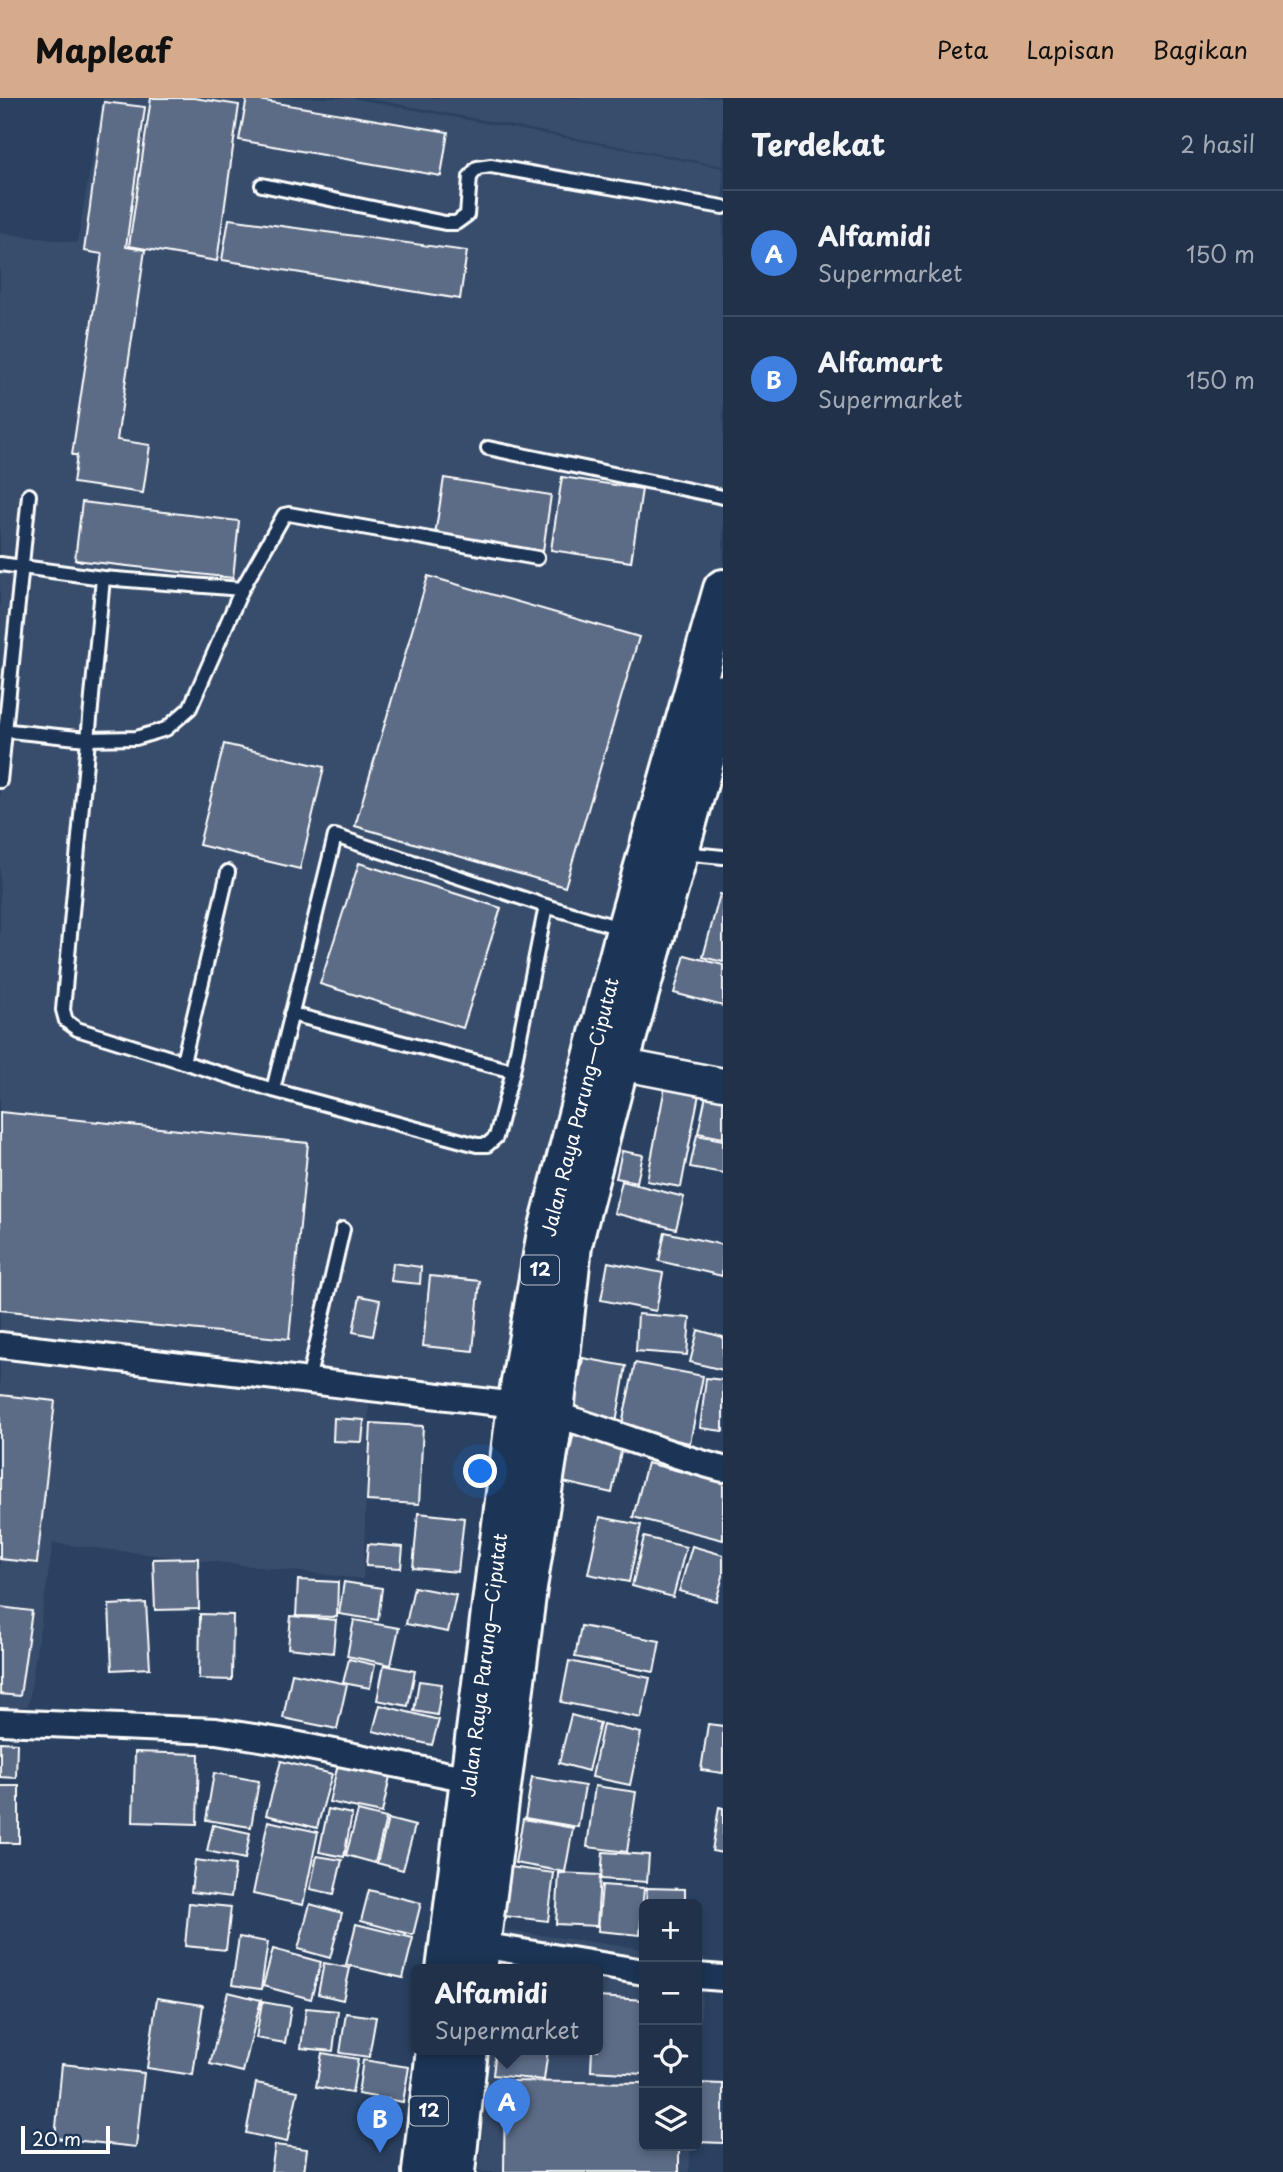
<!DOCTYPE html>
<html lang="id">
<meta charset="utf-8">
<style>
:root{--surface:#203149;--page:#283950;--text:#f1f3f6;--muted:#a2a9b4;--line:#3d4c61;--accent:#d6ab8b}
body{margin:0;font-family:"Playpen Sans",sans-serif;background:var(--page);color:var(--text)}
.controls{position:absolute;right:21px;bottom:21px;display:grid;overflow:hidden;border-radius:10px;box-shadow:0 4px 10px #0003}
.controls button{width:63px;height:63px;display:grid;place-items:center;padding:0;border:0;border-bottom:2px solid var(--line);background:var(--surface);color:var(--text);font:35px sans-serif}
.scale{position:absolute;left:21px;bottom:18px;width:89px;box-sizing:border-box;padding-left:7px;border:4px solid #fff;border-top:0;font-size:19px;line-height:24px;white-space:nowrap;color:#fff;-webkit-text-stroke:5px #1d3557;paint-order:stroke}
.you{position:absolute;left:481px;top:1374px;width:24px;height:24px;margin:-18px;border:5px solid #fff;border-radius:50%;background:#1a73e8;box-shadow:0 0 0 10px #1a73e833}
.badge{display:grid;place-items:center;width:46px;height:46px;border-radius:50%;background:var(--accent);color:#fff;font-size:23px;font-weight:700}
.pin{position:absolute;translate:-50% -58px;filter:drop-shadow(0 2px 4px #0008)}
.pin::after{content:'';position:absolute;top:37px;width:24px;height:21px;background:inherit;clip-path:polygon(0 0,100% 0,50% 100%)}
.popup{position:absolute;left:411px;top:1866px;width:192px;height:91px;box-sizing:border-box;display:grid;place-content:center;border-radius:10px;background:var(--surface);filter:drop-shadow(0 2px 5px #0005);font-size:23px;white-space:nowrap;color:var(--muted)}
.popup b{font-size:26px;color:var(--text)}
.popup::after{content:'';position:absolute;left:50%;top:100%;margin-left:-14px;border:14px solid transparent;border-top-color:var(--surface)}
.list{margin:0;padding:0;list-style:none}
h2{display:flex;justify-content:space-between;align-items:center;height:91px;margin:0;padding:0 28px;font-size:30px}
h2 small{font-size:23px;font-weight:400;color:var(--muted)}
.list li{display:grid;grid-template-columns:46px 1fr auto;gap:21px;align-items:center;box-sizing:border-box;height:126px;padding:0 28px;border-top:2px solid var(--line)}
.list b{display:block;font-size:26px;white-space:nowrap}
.list p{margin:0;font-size:23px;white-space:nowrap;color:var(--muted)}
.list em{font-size:23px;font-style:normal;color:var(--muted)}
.icon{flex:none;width:38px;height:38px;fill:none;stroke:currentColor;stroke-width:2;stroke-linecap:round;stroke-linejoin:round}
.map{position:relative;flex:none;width:723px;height:2074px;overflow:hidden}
header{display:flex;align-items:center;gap:42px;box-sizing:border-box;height:98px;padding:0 35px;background:var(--accent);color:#111}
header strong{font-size:33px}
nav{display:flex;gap:38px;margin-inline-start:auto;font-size:24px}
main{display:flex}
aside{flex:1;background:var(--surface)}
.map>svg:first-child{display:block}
.built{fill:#394e6c}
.building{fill:#5b6c86;stroke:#fff;stroke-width:2}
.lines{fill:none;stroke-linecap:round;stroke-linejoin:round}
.service-casing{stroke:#fff;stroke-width:18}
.minor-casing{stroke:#fff;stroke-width:30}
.tertiary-casing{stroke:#fff;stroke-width:35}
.trunk-casing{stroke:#fff;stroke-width:44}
.service{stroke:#1d3557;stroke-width:12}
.minor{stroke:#1d3557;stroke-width:24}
.tertiary{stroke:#1d3557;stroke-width:30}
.trunk{stroke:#1d3557;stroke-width:38}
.labels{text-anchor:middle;stroke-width:5;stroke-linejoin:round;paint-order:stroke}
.shield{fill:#1d3557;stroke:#bbc2cd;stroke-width:2}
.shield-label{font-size:18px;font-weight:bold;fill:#fff}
.street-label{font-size:19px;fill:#fff;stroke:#1d3557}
</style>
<header>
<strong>Mapleaf</strong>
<nav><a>Peta</a><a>Lapisan</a><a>Bagikan</a></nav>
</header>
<main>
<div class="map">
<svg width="723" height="2074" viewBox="0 0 723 2074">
<rect width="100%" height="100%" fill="#2a4161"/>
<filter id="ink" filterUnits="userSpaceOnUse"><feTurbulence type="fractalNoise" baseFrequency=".0143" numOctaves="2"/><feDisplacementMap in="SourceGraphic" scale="14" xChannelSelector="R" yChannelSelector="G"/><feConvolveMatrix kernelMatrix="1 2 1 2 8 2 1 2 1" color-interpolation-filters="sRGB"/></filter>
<g filter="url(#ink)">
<g class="built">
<path d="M103 0H351L723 70V687L656 667 500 1300 370 1279 363 1481 53 1445 28 1608 0 1610V135L77 145Z"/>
<path d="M366 0H723V68L494 24Z"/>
<path d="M501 1832 644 1851V2048H691L689 2074H479L490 1952H598V1872H498Z"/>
<path d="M697 1858 705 1859 697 1972Z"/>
</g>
<g class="building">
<path d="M151 0H194L239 7 217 163 129 148Z"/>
<path d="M247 0 448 34 441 78 239 42Z"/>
<path d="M104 4 145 9 126 149 145 152 117 342 150 347 143 395 73 385 77 357H72L102 156 84 153Z"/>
<path d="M229 121 467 153 460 201 222 162Z"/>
<path d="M562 379 642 391 631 464 551 452Z"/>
<path d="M444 380 551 397 543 453 435 437Z"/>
<path d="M82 404 239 423 233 480 75 462Z"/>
<path d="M428 478 639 539 565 789 355 728Z"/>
<path d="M224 646 324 669 300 771 199 747Z"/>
<path d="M359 765 501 810 463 930 320 886Z"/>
<path d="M720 796 723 797V864L703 859Z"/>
<path d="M685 857 723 867V908L674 895Z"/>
<path d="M665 989 699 996 681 1089 647 1083Z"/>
<path d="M706 997 723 1000V1040L698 1035Z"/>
<path d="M0 1014 308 1045 289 1241 0 1212Z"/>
<path d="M697 1037 723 1042V1075L690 1069Z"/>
<path d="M622 1053 643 1057 637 1084 616 1080Z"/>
<path d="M622 1083 684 1099 676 1131 614 1115Z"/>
<path d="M665 1134 723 1147 722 1178 659 1163Z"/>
<path d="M608 1164 663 1175 656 1213 601 1202Z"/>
<path d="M393 1165 421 1169 420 1186 391 1183Z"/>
<path d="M430 1178 480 1183 473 1253 423 1248Z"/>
<path d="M360 1198 380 1202 373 1238 353 1234Z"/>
<path d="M638 1216 690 1220 687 1257 636 1253Z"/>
<path d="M698 1232 723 1239V1272L690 1264Z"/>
<path d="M583 1260 626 1268 616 1325 572 1317Z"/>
<path d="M635 1265 703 1278 690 1345 621 1331Z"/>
<path d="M706 1280 723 1282V1333L700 1330Z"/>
<path d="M0 1297 55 1303 37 1465 0 1461Z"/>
<path d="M334 1320 364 1322 362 1344 333 1343Z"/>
<path d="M371 1325 423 1328 419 1406 367 1403Z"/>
<path d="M574 1334 623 1344 612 1395 563 1384Z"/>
<path d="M647 1365 723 1384V1442L633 1419Z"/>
<path d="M418 1415 464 1420 458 1474 413 1470Z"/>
<path d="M600 1419 641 1427 629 1484 588 1476Z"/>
<path d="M644 1439 686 1449 673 1499 632 1488Z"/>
<path d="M368 1446 403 1449 401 1470 366 1468Z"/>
<path d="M692 1448 723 1457V1478L716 1503 679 1493Z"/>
<path d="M198 1460 199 1511 155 1512 153 1461Z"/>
<path d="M298 1482 338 1484 337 1519 296 1518Z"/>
<path d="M344 1484 382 1490 378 1522 339 1516Z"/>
<path d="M414 1489 456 1497 448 1534 406 1526Z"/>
<path d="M146 1505 150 1570 112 1572 109 1507Z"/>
<path d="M0 1509 32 1513 20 1598 0 1596Z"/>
<path d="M200 1516 233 1517 232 1582 199 1581Z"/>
<path d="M291 1518 336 1522 333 1555 288 1550Z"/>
<path d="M354 1522 399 1530 391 1567 347 1558Z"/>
<path d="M581 1528 660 1543 654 1574 575 1559Z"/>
<path d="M349 1561 375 1567 370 1590 343 1585Z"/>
<path d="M569 1563 650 1580 641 1620 561 1604Z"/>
<path d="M384 1567 415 1573 408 1608 377 1602Z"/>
<path d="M292 1575 347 1586 337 1631 283 1620Z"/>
<path d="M419 1583 442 1586 437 1617 414 1613Z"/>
<path d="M380 1607 439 1622 432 1647 373 1633Z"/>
<path d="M571 1617 600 1625 588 1673 559 1665Z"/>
<path d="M603 1626 641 1635 630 1687 592 1679Z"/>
<path d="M708 1626 723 1628V1675L701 1672Z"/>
<path d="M0 1644 17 1645 16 1680 0 1679Z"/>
<path d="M135 1654 199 1656 197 1726 133 1724Z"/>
<path d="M340 1658 392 1669 382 1715 329 1704Z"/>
<path d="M281 1663 332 1676 317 1730 266 1717Z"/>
<path d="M214 1675 259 1683 251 1729 206 1722Z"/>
<path d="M532 1679 585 1688 578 1729 525 1720Z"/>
<rect x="0" y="1688" width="19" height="57"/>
<path d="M595 1688 636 1694 627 1754 587 1749Z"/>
<path d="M719 1709 723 1710V1755L712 1753Z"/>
<path d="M328 1711 352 1716 344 1759 319 1754Z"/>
<path d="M358 1713 386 1720 375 1765 346 1757Z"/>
<path d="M388 1721 415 1728 403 1772 377 1765Z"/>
<path d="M523 1721 573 1730 565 1774 515 1765Z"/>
<path d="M268 1723 318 1734 303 1807 253 1796Z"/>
<path d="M213 1727 250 1735 245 1761 207 1753Z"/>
<path d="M603 1754 649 1757 647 1784 601 1781Z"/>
<path d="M317 1758 342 1762 334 1796 310 1791Z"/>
<path d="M195 1762 235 1767 231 1799 191 1794Z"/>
<path d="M510 1769 554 1775 548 1823 504 1818Z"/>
<path d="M559 1775 600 1777 597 1828 556 1826Z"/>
<path d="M602 1787 644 1790 640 1837 598 1833Z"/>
<path d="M647 1790 685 1791V1806H646Z"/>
<path d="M369 1792 421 1805 413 1837 361 1823Z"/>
<path d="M189 1805 231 1809 226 1852 185 1848Z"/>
<path d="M310 1806 342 1815 330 1860 298 1851Z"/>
<path d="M356 1826 413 1840 403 1880 346 1867Z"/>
<path d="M239 1839 268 1844 261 1891 232 1887Z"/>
<path d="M273 1851 321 1864 311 1901 263 1888Z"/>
<path d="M509 1864 576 1872H508Z"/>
<path d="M324 1865 350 1870 343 1902 318 1896Z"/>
<path d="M228 1894 261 1902 243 1974 210 1966Z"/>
<path d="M598 1899 644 1902V1976L591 1973 592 1952H598Z"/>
<path d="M157 1900 203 1907 193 1977 147 1970Z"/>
<path d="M262 1904 291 1909 285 1945 256 1940Z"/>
<path d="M306 1910 338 1913 333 1953 301 1950Z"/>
<path d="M346 1915 376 1919 369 1959 340 1955Z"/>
<path d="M496 1952H548L544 1982 493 1977Z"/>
<path d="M322 1955 358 1961 352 1995 316 1989Z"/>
<path d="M363 1962 409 1969 403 2004 358 1996Z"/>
<path d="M62 1966 144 1975 136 2049 55 2040Z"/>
<path d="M505 1983 644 1985V2048H679V2074H504Z"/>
<path d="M256 1985 298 1993 287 2044 246 2035Z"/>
<path d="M697 1985 723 1986V2045L697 2044Z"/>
<path d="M275 2047 307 2051 304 2074H271Z"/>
</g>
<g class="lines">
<g class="service-casing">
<g id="service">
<path d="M262 87 445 125H456L467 117 470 79 477 70 491 68 723 109"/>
<path d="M488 350 723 399"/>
<path d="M0 466 103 480 242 491 190 610 166 631 136 640 87 641 0 632"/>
<path d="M103 480 63 912 66 923 77 931 273 992 477 1047H487L496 1039 513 973 546 808 335 738 273 992"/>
<path d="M242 491 284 417 289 416 537 460"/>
<path d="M0 683 29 397"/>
<path d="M682 755 723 759"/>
<path d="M546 808 623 831"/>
<path d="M291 916 513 973"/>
<path d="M183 964 228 774"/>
<path d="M308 1283 343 1131"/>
</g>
</g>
<g class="minor-casing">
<g id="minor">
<path d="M0 1247 517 1307C588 1322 653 1353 723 1371"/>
<path d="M0 1624 216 1633 279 1643 469 1681"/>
<path d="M480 1847 644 1874"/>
<path d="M697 1878 723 1880"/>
</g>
</g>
<g class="tertiary-casing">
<path id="tertiary" d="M619 966 723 986"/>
</g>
<g class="trunk-casing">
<g id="trunk">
<path d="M446 1872 517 1307 546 1140 626 832 723 491"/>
<path d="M477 1872 527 1490 554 1315 572 1147 619 966 723 596"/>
<path d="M422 2074 436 1952"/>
<path d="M455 2074 468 1952"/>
</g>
</g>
<use href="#service" class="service"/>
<use href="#minor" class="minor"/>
<use href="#tertiary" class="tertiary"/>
<use href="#trunk" class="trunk"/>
</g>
</g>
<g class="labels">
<g class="shield">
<rect x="521" y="1157.5" width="38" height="29" rx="5"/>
<rect x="410" y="1998.5" width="38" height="29" rx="5"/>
</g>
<g class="shield-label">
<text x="540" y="1178">12</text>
<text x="429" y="2019">12</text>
</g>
<g class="street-label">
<text transform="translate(580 1009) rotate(-76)" y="7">Jalan Raya Parung—Ciputat</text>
<text transform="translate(484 1567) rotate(-83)" y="7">Jalan Raya Parung—Ciputat</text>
</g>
</g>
</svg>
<div class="controls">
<button>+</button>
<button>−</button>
<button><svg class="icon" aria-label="locate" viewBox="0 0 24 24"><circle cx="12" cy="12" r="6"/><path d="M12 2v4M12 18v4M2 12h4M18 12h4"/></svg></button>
<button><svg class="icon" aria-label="layers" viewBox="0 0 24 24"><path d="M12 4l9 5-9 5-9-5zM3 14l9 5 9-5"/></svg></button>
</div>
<div class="scale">20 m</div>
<div class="you"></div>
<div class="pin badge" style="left:507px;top:2038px;background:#3f7fe0">A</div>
<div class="popup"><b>Alfamidi</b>Supermarket</div>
<div class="pin badge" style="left:380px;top:2055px;background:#3f7fe0">B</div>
</div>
<aside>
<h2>Terdekat<small>2 hasil</small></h2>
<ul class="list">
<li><span class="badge" style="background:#3f7fe0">A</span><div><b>Alfamidi</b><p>Supermarket</p></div><em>150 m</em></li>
<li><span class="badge" style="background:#3f7fe0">B</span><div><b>Alfamart</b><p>Supermarket</p></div><em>150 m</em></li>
</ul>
</aside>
</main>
